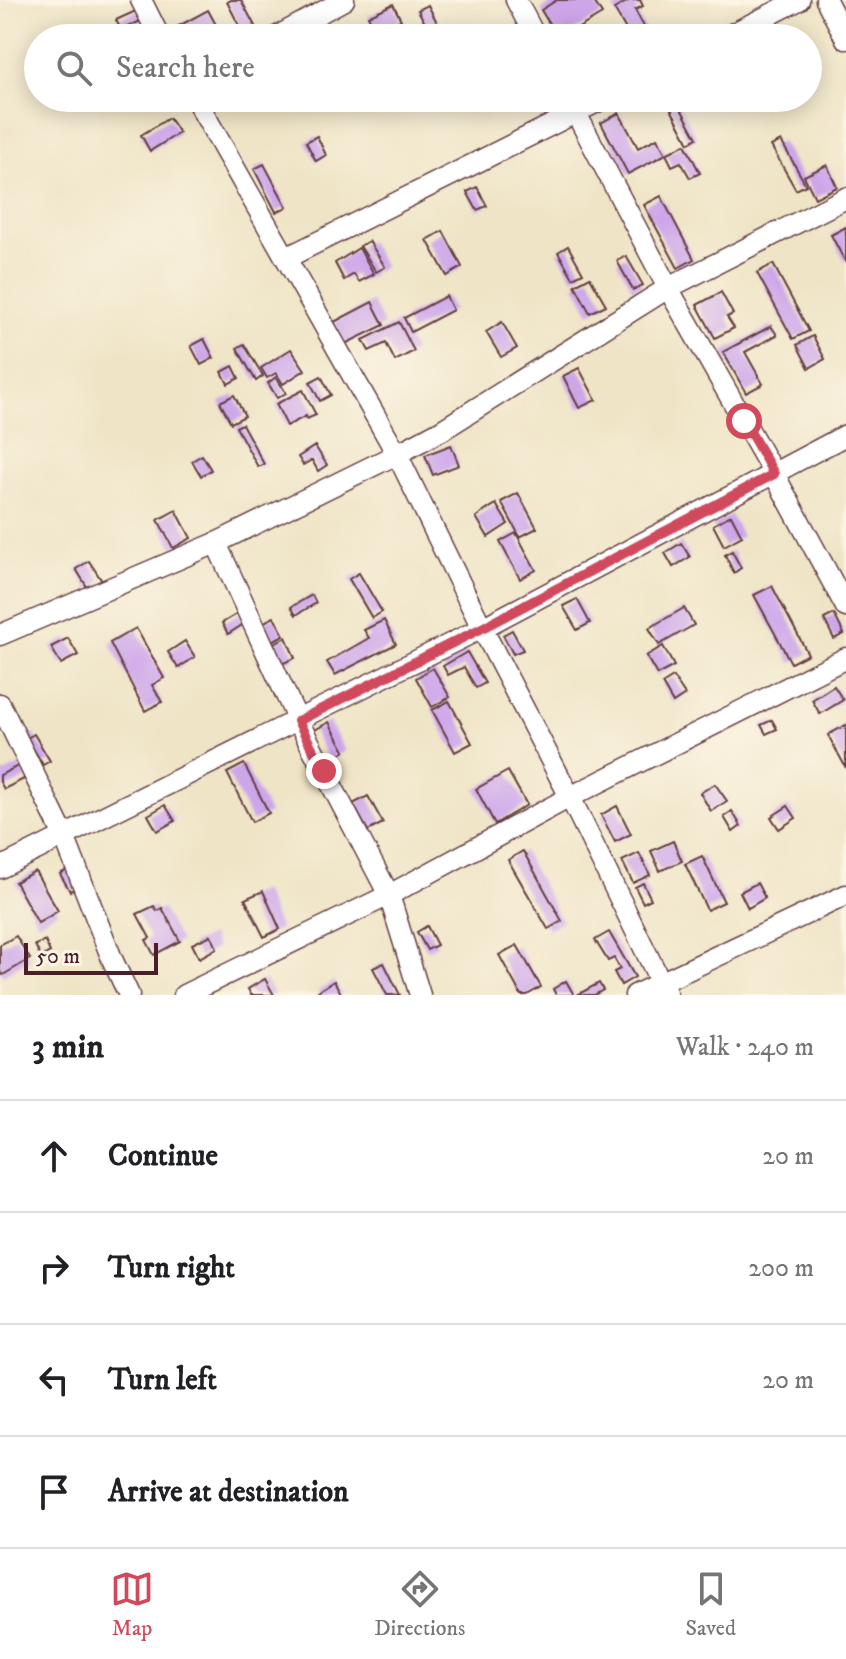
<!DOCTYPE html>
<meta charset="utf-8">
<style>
:root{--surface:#fff;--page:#f6f6f6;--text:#202124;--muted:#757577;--line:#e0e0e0;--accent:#d1495b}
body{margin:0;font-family:"IM FELL DW Pica",serif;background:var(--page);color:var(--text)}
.scale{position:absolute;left:24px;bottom:20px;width:134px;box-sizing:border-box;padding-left:8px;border:4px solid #4a1f2b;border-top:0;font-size:22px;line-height:28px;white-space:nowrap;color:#4a1f2b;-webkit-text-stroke:6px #fcf5e5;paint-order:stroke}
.stop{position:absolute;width:24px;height:24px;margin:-18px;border:6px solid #d1495b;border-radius:50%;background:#fff}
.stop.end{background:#d1495b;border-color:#fff;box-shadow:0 2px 8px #0008}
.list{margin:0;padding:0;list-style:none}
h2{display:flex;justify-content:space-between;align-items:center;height:104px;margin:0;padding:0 32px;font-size:34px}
h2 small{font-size:26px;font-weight:400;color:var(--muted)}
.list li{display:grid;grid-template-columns:52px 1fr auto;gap:24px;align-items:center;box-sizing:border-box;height:112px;padding:0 32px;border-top:2px solid var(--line)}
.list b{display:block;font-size:30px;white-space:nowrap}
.list em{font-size:26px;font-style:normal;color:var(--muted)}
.icon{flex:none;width:44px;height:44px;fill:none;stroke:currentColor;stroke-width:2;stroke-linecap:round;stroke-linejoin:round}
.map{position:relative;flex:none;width:846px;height:995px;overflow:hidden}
.search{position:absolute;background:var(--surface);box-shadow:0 4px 20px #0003;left:24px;right:24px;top:24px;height:88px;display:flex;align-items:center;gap:20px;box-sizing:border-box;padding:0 28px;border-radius:44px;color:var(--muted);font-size:30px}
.sheet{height:552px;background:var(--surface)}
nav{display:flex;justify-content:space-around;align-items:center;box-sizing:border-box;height:112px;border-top:2px solid var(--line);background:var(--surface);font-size:22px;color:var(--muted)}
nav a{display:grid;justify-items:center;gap:4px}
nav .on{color:var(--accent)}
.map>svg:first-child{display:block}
.building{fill:#cda6ea}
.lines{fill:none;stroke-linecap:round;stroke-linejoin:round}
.minor-casing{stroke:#633d42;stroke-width:23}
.minor{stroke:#fff;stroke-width:20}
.route{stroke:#d1495b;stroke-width:10}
</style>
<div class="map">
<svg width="846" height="995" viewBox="0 0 846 995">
<rect width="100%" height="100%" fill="#fcf5e5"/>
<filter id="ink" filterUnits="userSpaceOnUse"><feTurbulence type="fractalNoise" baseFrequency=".0125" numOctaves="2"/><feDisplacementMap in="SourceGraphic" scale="16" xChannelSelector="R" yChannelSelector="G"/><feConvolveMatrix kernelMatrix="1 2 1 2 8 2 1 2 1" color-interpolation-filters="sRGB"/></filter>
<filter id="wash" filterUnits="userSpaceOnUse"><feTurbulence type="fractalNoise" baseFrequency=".006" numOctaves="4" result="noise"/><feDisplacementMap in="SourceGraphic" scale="32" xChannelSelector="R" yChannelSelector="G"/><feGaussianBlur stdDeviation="1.8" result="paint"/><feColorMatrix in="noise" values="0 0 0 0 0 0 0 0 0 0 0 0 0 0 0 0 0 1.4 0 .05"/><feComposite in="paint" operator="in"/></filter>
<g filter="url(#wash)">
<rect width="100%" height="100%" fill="#efe4c6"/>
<g id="blocks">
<g class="building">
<path d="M231 0H241L255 26 243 33 227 2Z"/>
<path d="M557 0H593L602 14 565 36 563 31 556 35 541 10Z"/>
<path d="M630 0H640L643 6 635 10 650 38H631L614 9Z"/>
<path d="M393 4 401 20 396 22 405 38H379L368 16Z"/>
<path d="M428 5 445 38H433L418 10Z"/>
<path d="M140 9 145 19 121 30 116 20Z"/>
<path d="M208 10 223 38H180L175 28Z"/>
<path d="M665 98H675L697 138 689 143Z"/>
<path d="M619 113 638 148 657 138 666 154 628 174 601 123Z"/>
<path d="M169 118 179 133 150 151 141 135Z"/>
<path d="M317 136 326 155 316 161 306 142Z"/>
<path d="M781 141 806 185 796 190 771 146Z"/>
<path d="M685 144 700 173 690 178 681 162 672 166 666 154Z"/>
<path d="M264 164 287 207 276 212 254 169Z"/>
<path d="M827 165 837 187 815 198 804 176Z"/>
<path d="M477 187 487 206 477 210 467 192Z"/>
<path d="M661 196 694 259 678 268 644 205Z"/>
<path d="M846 227V263L831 235Z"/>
<path d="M443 231 462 267 447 276 427 240Z"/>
<path d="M369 241 385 267 376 272 360 246Z"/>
<path d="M568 246 583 273 573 278 558 252Z"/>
<path d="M359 248 374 274 359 282 354 274 344 280 335 263Z"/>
<path d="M626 256 643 285 633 290 617 261Z"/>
<path d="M773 264 809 331 793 339 757 273Z"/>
<path d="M590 277 606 305 590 313 575 285Z"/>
<path d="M721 292 733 314 727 317 734 328 715 338 697 305Z"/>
<path d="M446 296 453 310 411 332 404 318Z"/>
<path d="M372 302 384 325 345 344 334 322Z"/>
<path d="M399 322 414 351 395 361 386 343 369 351 363 340Z"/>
<path d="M502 322 517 348 501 357 486 332Z"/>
<path d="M771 326 777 335 745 352 763 384 746 393 723 352Z"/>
<path d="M813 336 825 359 809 368 797 345Z"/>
<path d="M204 339 214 358 201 365 191 346Z"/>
<path d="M244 344 263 376 256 381 237 348Z"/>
<path d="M291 349 305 370 283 384 276 373 267 378 261 368Z"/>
<path d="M233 366 239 378 228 384 222 372Z"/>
<path d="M579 368 596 400 579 408 563 376Z"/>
<path d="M321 376 331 395 320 401 310 382Z"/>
<path d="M276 377 286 393 277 398 268 383Z"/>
<path d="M303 390 316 415 307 419 306 416 287 426 276 404Z"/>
<path d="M234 395 245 416 231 423 220 402Z"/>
<path d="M242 424 264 464 258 467 236 427Z"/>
<path d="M451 445 459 465 433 475 425 455Z"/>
<path d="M315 446 327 465 318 471 312 460 303 465 298 457Z"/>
<path d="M202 455 211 470 201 476 192 461Z"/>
<path d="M518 493 537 528 520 537 501 502Z"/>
<path d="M496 504 508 524 488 537 476 517Z"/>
<path d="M176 510 191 538 173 548 158 520Z"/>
<path d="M731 515 742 536 724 546 713 525Z"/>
<path d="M516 533 536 570 520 579 500 542Z"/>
<path d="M681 543 690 557 673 567 665 553Z"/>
<path d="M732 551 741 568 734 573 725 555Z"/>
<path d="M89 561 102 581 89 590 76 569Z"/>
<path d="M359 573 382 612 372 618 349 579Z"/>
<path d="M772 586 808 654 791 663 754 595Z"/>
<path d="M312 595 316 603 296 615 291 607Z"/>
<path d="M577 599 590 623 577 630 563 606Z"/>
<path d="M684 608 694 625 659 645 649 628Z"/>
<path d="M239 613 245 623 228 634 222 623Z"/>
<path d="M834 614 844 634 834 639 824 619Z"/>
<path d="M274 617 284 635 268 643 258 625Z"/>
<path d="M384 620 396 644 335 675 327 662 369 638 364 630Z"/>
<path d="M136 628 164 678 152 685 162 702 145 711 110 643Z"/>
<path d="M512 630 523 650 513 654 503 635Z"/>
<path d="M286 637 295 658 277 666 268 646Z"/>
<path d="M68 638 78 655 61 664 51 647Z"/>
<path d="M185 641 195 657 178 668 168 652Z"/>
<path d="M663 646 674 666 657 675 646 656Z"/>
<path d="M467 652 485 683 476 688 464 667 448 675 443 666Z"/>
<path d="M433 668 450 697 432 707 416 678Z"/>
<path d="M673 677 685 695 673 703 662 684Z"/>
<path d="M834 686 843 700 820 714 812 700Z"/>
<path d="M449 701 472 743 455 752 432 710Z"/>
<path d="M772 720 777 729 766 734 761 725Z"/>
<path d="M329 722 345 751 329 760 313 731Z"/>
<path d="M846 725V768L828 735Z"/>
<path d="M34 734 50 761 43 765 27 738Z"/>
<path d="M244 764 269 813 252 822 227 773Z"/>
<path d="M20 765 26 778 4 789 0 782V775Z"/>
<path d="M508 771 527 805 495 824 476 789Z"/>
<path d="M715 784 727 801 711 811 700 793Z"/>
<path d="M368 796 383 823 368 831 353 804Z"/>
<path d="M165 805 175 821 157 831 148 815Z"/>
<path d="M617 806 631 834 615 842 601 815Z"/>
<path d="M788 806 796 818 779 829 771 817Z"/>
<path d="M732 811 741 826 733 832 724 817Z"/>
<path d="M673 841 682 861 660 871 651 851Z"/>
<path d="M523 851 562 921 548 929 508 860Z"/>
<path d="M639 853 650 875 633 883 622 861Z"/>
<path d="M702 856 724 902 707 910 685 864Z"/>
<path d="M69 869 78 886 70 891 60 874Z"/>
<path d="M35 871 58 911 38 923 15 882Z"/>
<path d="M643 883 651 899 643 903 635 887Z"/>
<path d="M757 883 765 898 748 908 740 892Z"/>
<path d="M263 891 280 929 264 937 245 899Z"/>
<path d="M154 906 157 911 162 908 180 941 154 955 146 940 150 938 137 914Z"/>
<path d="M427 926 437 945 427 950 417 932Z"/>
<path d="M609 932 635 977 621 985 614 972 620 969 614 958 608 961 595 940Z"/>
<path d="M211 935 217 948 199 958 192 944Z"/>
<path d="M16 936 30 959 3 975 0 971V945Z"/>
<path d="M45 941 50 952 41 957 35 945Z"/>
<path d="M517 945 541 987 527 995H521L499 955Z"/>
<path d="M384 963 400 995H387L373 968Z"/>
<path d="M265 979 274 995H251L248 989Z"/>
<path d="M334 981 342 995H320L318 991Z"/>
<path d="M566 981 574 995H556L553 989Z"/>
<path d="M599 983 603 990 594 995H577Z"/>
</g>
</g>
</g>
<g filter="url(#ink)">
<use href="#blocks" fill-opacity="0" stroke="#633d42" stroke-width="2"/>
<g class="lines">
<g class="minor-casing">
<g id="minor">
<path d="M141 0 160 38"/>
<path d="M516 0 536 38"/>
<path d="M826 0 846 39"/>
<path d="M274 38 344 0"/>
<path d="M724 38 799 0"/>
<path d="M195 98 397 454 482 628 570 797 667 995"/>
<path d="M568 98 668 288 774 474 846 607"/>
<path d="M286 258 605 98"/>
<path d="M216 543 298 721 389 895 420 995"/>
<path d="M0 635 216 543 397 454 442 430 668 288 846 198"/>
<path d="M0 704 64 836 112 959 129 995"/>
<path d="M0 868 482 628 846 435"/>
<path d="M184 995 389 895 570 797 846 658"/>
<path d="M635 995 846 895"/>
</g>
</g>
<use href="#minor" class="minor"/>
</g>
</g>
<g class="lines" filter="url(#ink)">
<path class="route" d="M324 771 298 721 482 628 774 474 744 421"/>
</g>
</svg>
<div class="scale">50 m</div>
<div class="stop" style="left:744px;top:421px"></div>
<div class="stop end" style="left:324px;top:771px"></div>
<div class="search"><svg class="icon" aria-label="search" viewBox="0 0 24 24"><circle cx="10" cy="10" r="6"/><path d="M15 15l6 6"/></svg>Search here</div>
</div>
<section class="sheet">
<h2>3 min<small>Walk · 240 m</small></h2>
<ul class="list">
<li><svg class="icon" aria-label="ahead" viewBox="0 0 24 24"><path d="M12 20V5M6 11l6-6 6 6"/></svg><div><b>Continue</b></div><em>20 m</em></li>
<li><svg class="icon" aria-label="right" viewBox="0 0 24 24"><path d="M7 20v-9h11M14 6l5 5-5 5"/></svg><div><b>Turn right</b></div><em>200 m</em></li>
<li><svg class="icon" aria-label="left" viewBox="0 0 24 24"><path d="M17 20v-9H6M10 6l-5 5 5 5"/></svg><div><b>Turn left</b></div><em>20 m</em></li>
<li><svg class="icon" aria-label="arrive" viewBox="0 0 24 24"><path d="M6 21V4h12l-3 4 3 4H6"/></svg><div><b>Arrive at destination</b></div></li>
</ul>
</section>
<nav>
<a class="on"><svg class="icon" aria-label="map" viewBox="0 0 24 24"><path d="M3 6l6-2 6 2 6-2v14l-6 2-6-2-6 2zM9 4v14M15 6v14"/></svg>Map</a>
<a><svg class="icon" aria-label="directions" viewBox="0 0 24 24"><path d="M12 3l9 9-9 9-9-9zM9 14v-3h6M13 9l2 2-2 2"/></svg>Directions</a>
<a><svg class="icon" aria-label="saved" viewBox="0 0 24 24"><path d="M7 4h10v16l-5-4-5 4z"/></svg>Saved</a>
</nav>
